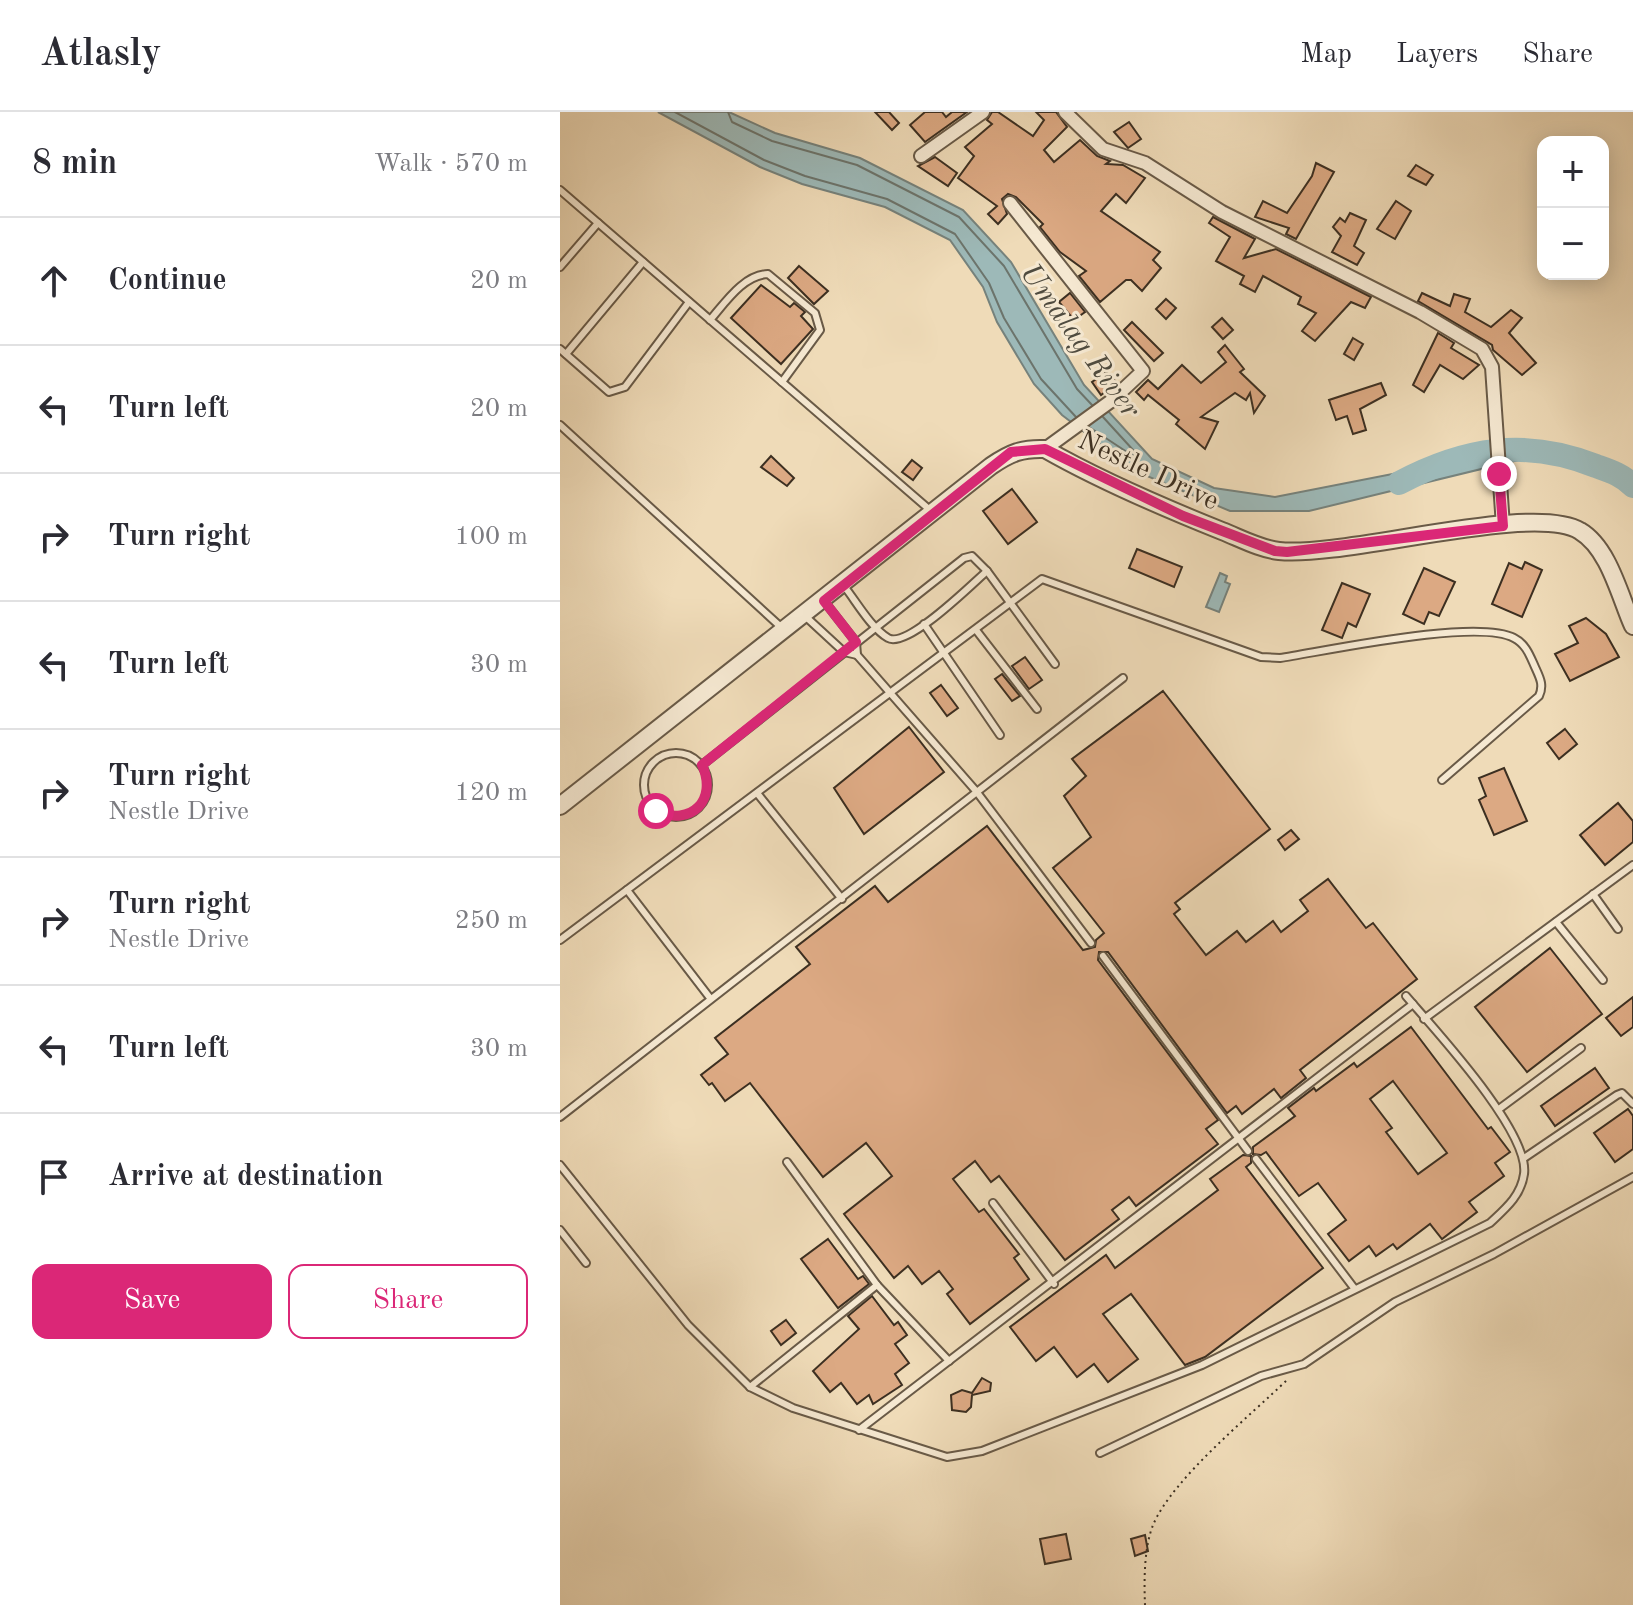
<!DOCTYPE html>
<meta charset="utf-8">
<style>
:root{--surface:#fff;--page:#f7f7f7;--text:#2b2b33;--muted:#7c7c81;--line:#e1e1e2;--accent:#db2777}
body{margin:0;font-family:"Old Standard TT",serif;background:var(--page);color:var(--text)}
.controls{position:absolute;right:24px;top:24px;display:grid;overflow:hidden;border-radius:16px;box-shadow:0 4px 20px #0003}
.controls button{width:72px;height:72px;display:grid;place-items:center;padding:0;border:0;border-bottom:2px solid var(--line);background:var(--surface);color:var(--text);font:40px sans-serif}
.stop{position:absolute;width:24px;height:24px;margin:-18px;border:6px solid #db2777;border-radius:50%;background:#fff}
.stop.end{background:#db2777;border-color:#fff;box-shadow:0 2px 8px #0008}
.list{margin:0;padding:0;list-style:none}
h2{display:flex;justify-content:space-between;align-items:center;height:104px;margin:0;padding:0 32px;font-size:34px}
h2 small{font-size:26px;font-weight:400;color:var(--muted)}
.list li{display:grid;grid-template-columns:52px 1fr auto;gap:24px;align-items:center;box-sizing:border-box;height:128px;padding:0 32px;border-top:2px solid var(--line)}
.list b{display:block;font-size:30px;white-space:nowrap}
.list p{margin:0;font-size:26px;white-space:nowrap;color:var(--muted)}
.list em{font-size:26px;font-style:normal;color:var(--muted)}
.actions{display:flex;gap:16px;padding:24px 32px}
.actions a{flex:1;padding:18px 0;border:2px solid var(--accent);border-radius:16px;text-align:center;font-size:28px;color:var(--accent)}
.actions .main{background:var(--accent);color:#fff}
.icon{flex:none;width:44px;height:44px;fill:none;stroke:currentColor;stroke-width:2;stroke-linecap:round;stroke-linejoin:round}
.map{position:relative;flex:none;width:1073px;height:1493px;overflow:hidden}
header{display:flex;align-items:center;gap:48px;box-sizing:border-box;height:112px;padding:0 40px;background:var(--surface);border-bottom:2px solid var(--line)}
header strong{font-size:38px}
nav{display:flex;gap:44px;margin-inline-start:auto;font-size:28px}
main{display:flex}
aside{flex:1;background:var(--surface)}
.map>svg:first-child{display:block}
.water{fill:#9db9b8;stroke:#76827c;stroke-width:2}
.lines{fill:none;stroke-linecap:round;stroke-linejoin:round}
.shore{stroke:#6c746c;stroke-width:2}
.river{stroke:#9db9b8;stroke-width:24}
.building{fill:#dca983;stroke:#3c2f21;stroke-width:2;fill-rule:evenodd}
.service-casing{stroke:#695a47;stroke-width:10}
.minor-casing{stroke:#695a47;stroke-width:16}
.tertiary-casing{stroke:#695a47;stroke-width:20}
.path{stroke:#3c2f21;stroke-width:2;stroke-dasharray:2 4;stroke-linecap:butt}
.service{stroke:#f5e8d1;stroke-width:6}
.minor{stroke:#f5e8d1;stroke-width:12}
.tertiary{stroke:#f5e8d1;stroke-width:16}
.route{stroke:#db2777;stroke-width:10}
.labels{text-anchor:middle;stroke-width:6;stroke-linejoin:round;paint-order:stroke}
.street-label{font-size:28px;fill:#3c2f21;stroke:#f5e8d1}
.water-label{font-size:30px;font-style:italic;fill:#4f4b3f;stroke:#f5e8d1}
</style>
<header>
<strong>Atlasly</strong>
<nav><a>Map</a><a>Layers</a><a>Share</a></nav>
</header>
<main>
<aside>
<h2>8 min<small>Walk · 570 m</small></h2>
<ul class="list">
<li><svg class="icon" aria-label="ahead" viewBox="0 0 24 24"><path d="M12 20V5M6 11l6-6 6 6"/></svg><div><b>Continue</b></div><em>20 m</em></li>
<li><svg class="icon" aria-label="left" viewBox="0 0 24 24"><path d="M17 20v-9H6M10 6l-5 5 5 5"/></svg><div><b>Turn left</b></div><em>20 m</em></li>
<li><svg class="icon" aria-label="right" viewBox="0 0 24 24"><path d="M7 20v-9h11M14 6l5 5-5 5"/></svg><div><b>Turn right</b></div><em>100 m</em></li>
<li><svg class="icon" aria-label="left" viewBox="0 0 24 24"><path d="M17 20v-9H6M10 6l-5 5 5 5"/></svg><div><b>Turn left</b></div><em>30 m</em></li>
<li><svg class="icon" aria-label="right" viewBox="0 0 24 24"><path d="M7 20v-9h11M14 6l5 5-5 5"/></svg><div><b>Turn right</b><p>Nestle Drive</p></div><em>120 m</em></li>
<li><svg class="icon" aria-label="right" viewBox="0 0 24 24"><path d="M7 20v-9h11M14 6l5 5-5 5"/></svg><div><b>Turn right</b><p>Nestle Drive</p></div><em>250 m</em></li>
<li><svg class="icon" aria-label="left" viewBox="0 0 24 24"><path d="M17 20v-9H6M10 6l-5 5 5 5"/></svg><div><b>Turn left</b></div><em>30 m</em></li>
<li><svg class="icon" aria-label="arrive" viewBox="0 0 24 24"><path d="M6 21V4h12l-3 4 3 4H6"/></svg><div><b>Arrive at destination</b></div></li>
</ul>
<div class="actions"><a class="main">Save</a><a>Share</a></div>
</aside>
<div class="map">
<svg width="1073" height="1493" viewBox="0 0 1073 1493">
<rect width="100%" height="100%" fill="#efdbb8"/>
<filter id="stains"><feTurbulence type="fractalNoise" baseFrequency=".0025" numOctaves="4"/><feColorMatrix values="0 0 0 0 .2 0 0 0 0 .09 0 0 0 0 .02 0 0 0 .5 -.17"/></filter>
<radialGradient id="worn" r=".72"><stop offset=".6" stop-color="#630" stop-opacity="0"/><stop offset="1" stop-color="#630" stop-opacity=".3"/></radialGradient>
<g class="water">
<path d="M98 0H169L215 21 300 46 403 98 451 150 524 273 592 347 654 376 715 385 904 348 987 341 749 399H670L575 359 502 303 474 272 437 210 423 175 390 128 325 95 242 72 200 55Z"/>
<path d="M660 461 667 464 665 470 670 472 659 500 646 495Z"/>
</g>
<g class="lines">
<g class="shore">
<path d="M115 0 204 48 245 64 327 87 395 122 429 171 444 206 481 267 516 305"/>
<path d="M168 0 172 10 212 29 297 53 399 105 444 154 517 277 532 293"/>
<path d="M529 315 573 344 574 339 543 305"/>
</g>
<path class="river" d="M839 371C905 336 965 326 1036 354 1050 359 1063 363 1073 374"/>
</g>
<g class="building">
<path d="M315 0H329L339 11 332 18Z"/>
<path d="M365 0H382L386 5 392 0H407L365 30 350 13Z"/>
<path d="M432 0H438L473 24 484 8 476 0H496L507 15 484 38 494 50 520 28 537 44 550 49 546 52 563 53 585 66 566 91 556 82 541 99 600 140 593 148 601 156 582 179 571 168H566L540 190 519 164 526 159 500 140 480 115 483 112 456 85 448 82 442 87 447 102 438 112 428 102 437 94 398 66 414 44 405 35 432 12 427 8Z"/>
<path d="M569 10 581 27 568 36 554 20Z"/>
<path d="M375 45 397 61 388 74 358 54Z"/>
<path d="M756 51 774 60 736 127 726 122 729 116 695 105 703 89 727 101 752 64Z"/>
<path d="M856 53 873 63 866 73 848 64Z"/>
<path d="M836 89 851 99 835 127 817 117Z"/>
<path d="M790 101 806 108 794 134 804 141 797 153 772 140 781 124 773 115 780 106 785 110Z"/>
<path d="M653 105 695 127 684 146 716 137 811 185 805 196 791 190 755 229 742 219 756 201 738 192 741 185 703 164 695 180 680 172 684 164 656 149 670 125 649 111Z"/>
<path d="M239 154 268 179 254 192 228 166Z"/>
<path d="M201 173 230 195 234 191 245 200 241 204 253 217 221 252 171 206Z"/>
<path d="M510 181 525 200 514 208 499 190Z"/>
<path d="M862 181 890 194 894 182 910 187 905 200 931 215 951 198 962 206 949 221 976 251 962 263 933 238 932 233 858 189Z"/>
<path d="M606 187 616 196 606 207 596 197Z"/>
<path d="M662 206 673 218 663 227 652 215Z"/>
<path d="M572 210 603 241 594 249 564 218Z"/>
<path d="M878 221 894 231 891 236 919 253 903 267 880 253 864 280 853 273Z"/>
<path d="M793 226 803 232 794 248 784 242Z"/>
<path d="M665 233 684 257 680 260 705 284 694 301 690 281 686 288 675 281 641 305 658 310 645 337 616 312 619 308 588 283 584 288 576 280 588 268 598 277 622 253 641 271 666 250 658 240Z"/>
<path d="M546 260 557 271 541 283 532 270Z"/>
<path d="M821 271 826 283 800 297 806 318 793 322 787 304 776 308 769 288Z"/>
<path d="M211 344 234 366 227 374 201 355Z"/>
<path d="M352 348 362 356 353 368 342 360Z"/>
<path d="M452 377 477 410 448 432 423 399Z"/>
<path d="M577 437 622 455 614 475 569 456Z"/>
<path d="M965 450 982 458 962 505 932 492 949 451 962 457Z"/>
<path d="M864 456 895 470 879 504 869 500 864 512 843 502Z"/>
<path d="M782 471 810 482 796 515 788 511 782 526 762 518Z"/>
<path d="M1026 506 1046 522 1059 545 1010 569 995 542 1018 531 1009 514Z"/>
<path d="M465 545 482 568 469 577 452 554Z"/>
<path d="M442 562 460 584 452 589 435 567Z"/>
<path d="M381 573 398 596 387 604 370 581Z"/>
<path d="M603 579 710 717 615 791 620 797 614 802 646 843 677 819 686 830 713 809 721 820 748 799 740 788 768 767 806 816 813 811 857 867 740 958 746 966 721 986 714 977 682 1002 676 994 667 1001 548 840H539L538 848 658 1008 646 1017 658 1032 576 1094 569 1085 552 1098 559 1107 505 1148 439 1064 431 1070 415 1049 393 1067 419 1100 424 1097 459 1142 454 1146 469 1167 410 1212 387 1182 393 1177 379 1159 362 1172 348 1154 334 1166 284 1102 332 1064 306 1031 263 1065 190 971 165 989 152 971 149 973 141 963 168 942 155 926 250 852 236 835 315 774 328 790 427 714 523 838 535 835 536 828 544 821 493 756 531 725 504 684 526 664 512 647Z"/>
<path d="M349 615 384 660 304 722 274 676Z"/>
<path d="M1005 617 1017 632 999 647 987 631Z"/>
<path d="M944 656 967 709 934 723 919 688 926 684 919 666Z"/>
<path d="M1058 691 1073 709V730L1045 753 1020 723Z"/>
<path d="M731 718 739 727 725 738 718 728Z"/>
<path d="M990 836 1042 902 967 960 915 895Z"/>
<path d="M1073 885V915L1061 924 1046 906Z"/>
<path d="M851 915 928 1017 931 1015 950 1040 935 1051 944 1064 909 1090 917 1100 882 1127 870 1112 837 1137 833 1132 816 1144 809 1134 789 1149 768 1122 786 1108 758 1071 739 1084 706 1040 701 1043 693 1042V1035L735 1004 728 996 754 976 756 979 794 951 797 955ZM833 969 887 1041 858 1062 826 1020 832 1016 810 987Z"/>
<path d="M1035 956 1049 976 995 1014 981 994Z"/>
<path d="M1068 997 1073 1004V1037L1055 1050 1034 1021Z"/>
<path d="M683 1043 691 1044V1051L686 1055 763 1156 645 1245 625 1253 571 1182 543 1202 578 1247 548 1270 534 1252 517 1265 494 1235 476 1249 450 1215 546 1143 555 1156 658 1078 650 1067Z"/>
<path d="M268 1127 298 1167 303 1164 309 1172 278 1196 241 1147Z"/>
<path d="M312 1184 334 1213 338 1210 347 1223 335 1232 349 1251 335 1262 342 1273 313 1292 309 1283 297 1292 281 1271 270 1280 253 1259 299 1217 288 1204Z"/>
<path d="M226 1208 236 1221 221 1233 211 1219Z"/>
<path d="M422 1266 431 1271 430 1279 412 1283 411 1295 406 1300 392 1298 391 1283 402 1278 412 1281Z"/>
<path d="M506 1422 511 1447 485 1452 480 1427Z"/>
<path d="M585 1423 588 1439 575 1444 571 1427Z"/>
</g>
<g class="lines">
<g class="service-casing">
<g id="service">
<path d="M0 78 370 398"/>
<path d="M0 155 38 111"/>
<path d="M150 208C165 191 183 163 208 162L255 201 260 218 222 270"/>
<path d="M0 237 49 280 65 275 129 190"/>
<path d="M6 242 83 150"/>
<path d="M0 313 222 516"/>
<path d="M284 474C296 489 311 516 328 526 347 537 411 473 427 459"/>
<path d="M245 504 284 540 297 543 296 530 264 489"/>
<path d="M364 512 440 623"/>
<path d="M416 518 477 597"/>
<path d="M297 543 416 679 531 831"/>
<circle cx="116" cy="673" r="32"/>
<path d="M142 653 404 446 412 444 427 459 495 552"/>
<path d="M197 681 282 787"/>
<path d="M67 778 150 886"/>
<path d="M1033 782 1058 817"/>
<path d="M996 810 1043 868"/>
<path d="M0 828 482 467 701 545 720 546C766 539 917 506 954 526 966 532 970 544 975 555 980 566 984 573 979 584L882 668"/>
<path d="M543 844 688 1039"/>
<path d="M864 907 1073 753"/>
<path d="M939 997 1021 936"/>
<path d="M0 1005 563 566"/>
<path d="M964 1046 1057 983 1062 981 1073 992"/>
<path d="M696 1047 794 1176"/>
<path d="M227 1050 317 1173 389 1249"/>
<path d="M0 1053 128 1213 190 1275 233 1296 387 1345 422 1339 642 1253 930 1111C945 1097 961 1084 964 1062 970 1020 875 918 846 884"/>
<path d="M433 1091 494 1172"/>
<path d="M0 1118 26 1151"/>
<path d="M190 1275 317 1173"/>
<path d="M299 1318 853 892"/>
<path d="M540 1341 701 1264 744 1252 835 1190 934 1142 1073 1065"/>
</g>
</g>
<g class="minor-casing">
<g id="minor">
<path d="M505 0 543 37 585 51 662 100 860 200 922 237 932 255 943 414"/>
<path d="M361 44 423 0"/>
<path d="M450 91 583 259 551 289 485 337"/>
</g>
</g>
<g class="tertiary-casing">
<path id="tertiary" d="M0 694 431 354C450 341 462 336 485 337 541 369 602 395 662 419 680 426 700 437 719 439 785 446 973 390 1020 419 1049 436 1060 485 1073 514"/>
</g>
<path class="path" d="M585 1493C584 1468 584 1436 593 1413 613 1366 690 1304 728 1267"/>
<use href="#service" class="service"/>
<use href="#minor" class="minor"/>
<use href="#tertiary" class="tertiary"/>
</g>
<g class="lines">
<path class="route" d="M96 699C131 715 158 688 142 653L296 530 264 489 451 340 485 337 623 404 715 439 727 440 943 414 939 362"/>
</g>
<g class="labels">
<g class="street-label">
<text transform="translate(589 357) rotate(25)" y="10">Nestle Drive</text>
</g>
<g class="water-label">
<text transform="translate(521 228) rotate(54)" y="10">Umalag River</text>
</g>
</g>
<rect width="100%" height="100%" filter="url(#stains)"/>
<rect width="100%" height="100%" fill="url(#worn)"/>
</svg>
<div class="controls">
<button>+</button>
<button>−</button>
</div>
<div class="stop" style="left:96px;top:699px"></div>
<div class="stop end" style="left:939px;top:362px"></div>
</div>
</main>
